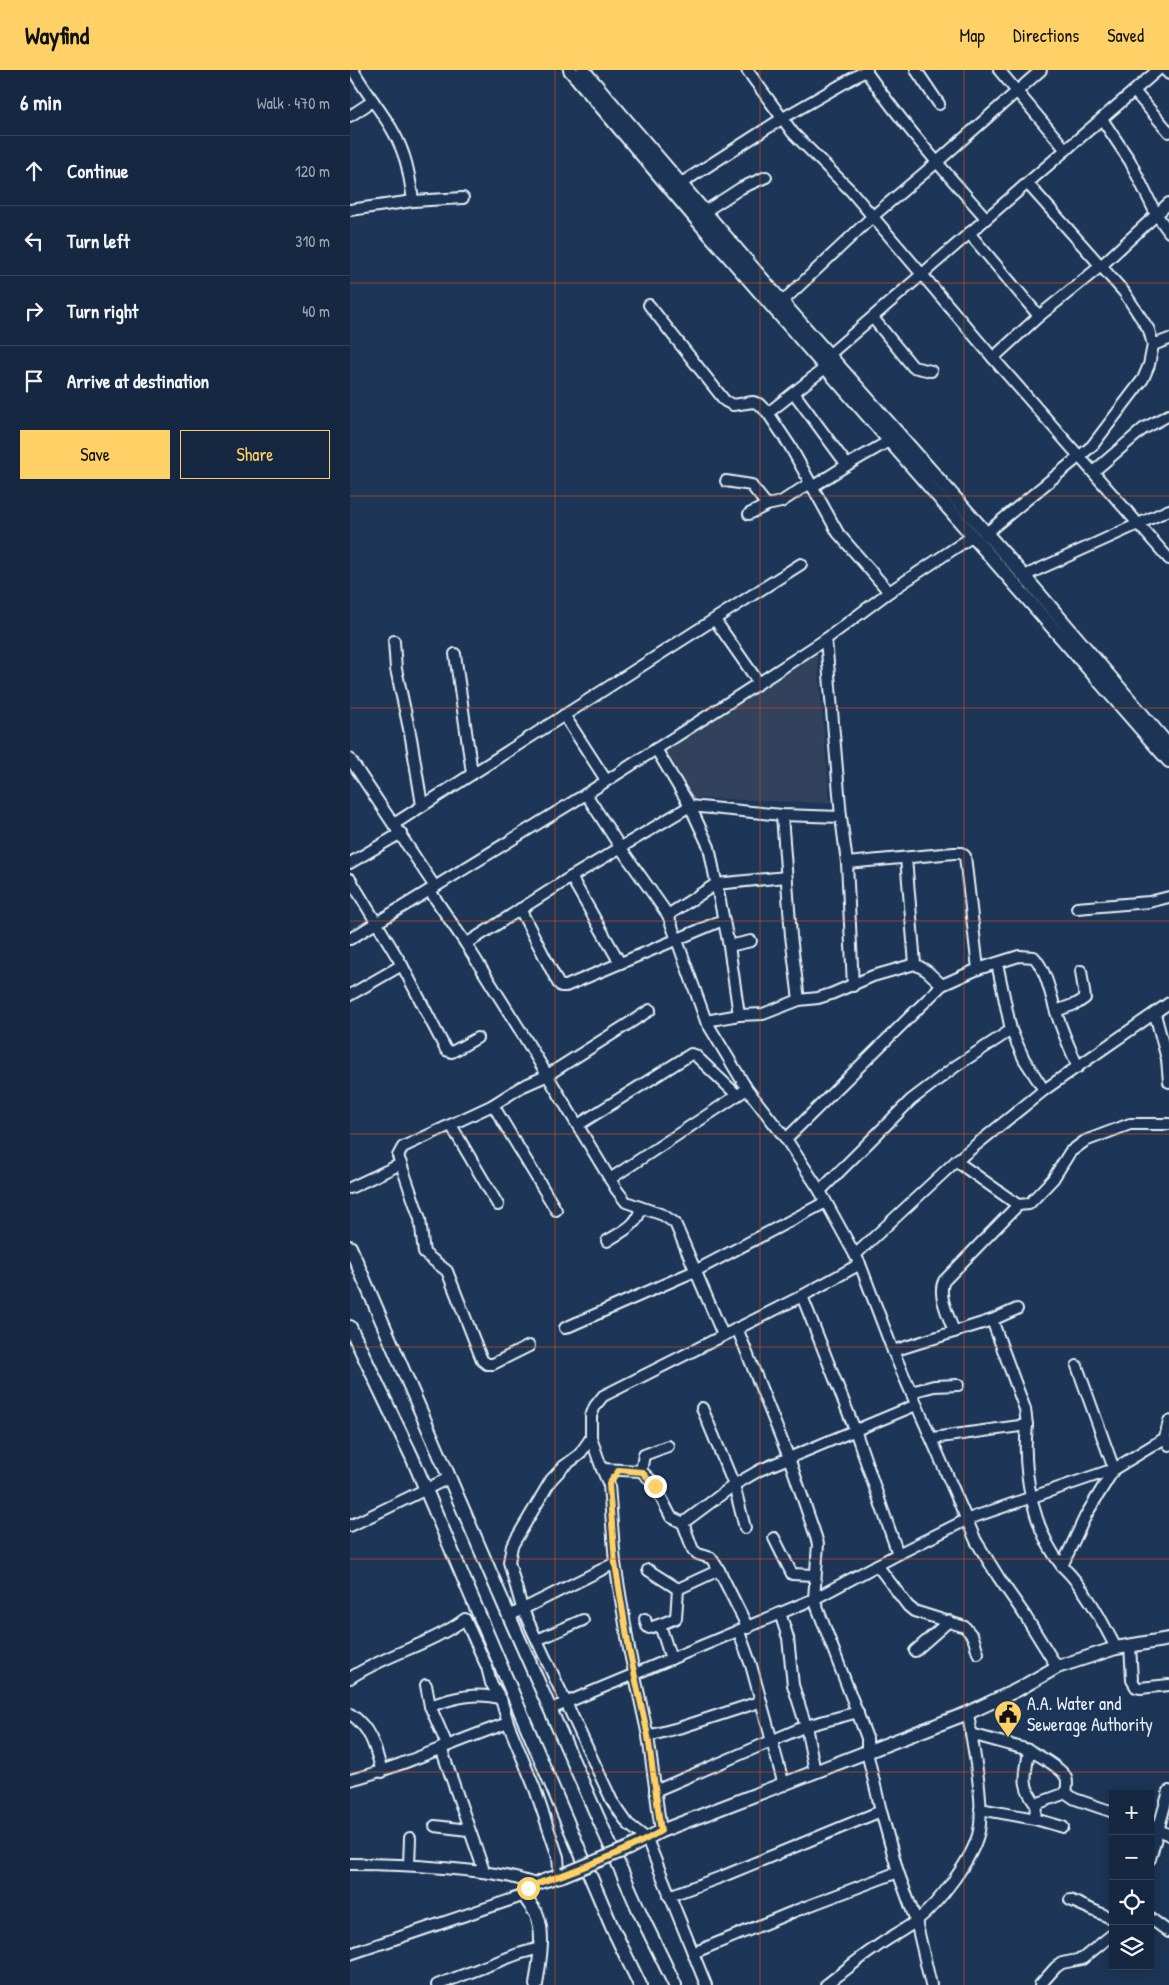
<!DOCTYPE html>
<meta charset="utf-8">
<style>
:root{--surface:#162841;--page:#23344c;--text:#f1f3f6;--muted:#9ea6b1;--line:#35445a;--accent:#ffd166}
body{margin:0;font-family:"Patrick Hand",sans-serif;background:var(--page);color:var(--text)}
.controls{position:absolute;right:15px;bottom:15px;display:grid;overflow:hidden;border-radius:0px;box-shadow:0 2px 12px #0003}
.controls button{width:45px;height:45px;display:grid;place-items:center;padding:0;border:0;border-bottom:1px solid var(--line);background:var(--surface);color:var(--text);font:25px sans-serif}
.stop{position:absolute;width:15px;height:15px;margin:-11px;border:4px solid #ffd166;border-radius:50%;background:#fff}
.stop.end{background:#ffd166;border-color:#fff;box-shadow:0 1px 5px #0008}
.list{margin:0;padding:0;list-style:none}
h2{display:flex;justify-content:space-between;align-items:center;height:65px;margin:0;padding:0 20px;font-size:21px}
h2 small{font-size:16px;font-weight:400;color:var(--muted)}
.list li{display:grid;grid-template-columns:32px 1fr auto;gap:15px;align-items:center;box-sizing:border-box;height:70px;padding:0 20px;border-top:1px solid var(--line)}
.list b{display:block;font-size:19px;white-space:nowrap}
.list em{font-size:16px;font-style:normal;color:var(--muted)}
.actions{display:flex;gap:10px;padding:15px 20px}
.actions a{flex:1;padding:11px 0;border:1px solid var(--accent);border-radius:0px;text-align:center;font-size:18px;color:var(--accent)}
.actions .main{background:var(--accent);color:#111}
.icon{flex:none;width:28px;height:28px;fill:none;stroke:currentColor;stroke-width:2;stroke-linecap:round;stroke-linejoin:round}
.map{position:relative;flex:none;width:819px;height:1915px;overflow:hidden}
header{display:flex;align-items:center;gap:30px;box-sizing:border-box;height:70px;padding:0 25px;background:var(--accent);color:#111}
header strong{font-size:24px}
nav{display:flex;gap:28px;margin-inline-start:auto;font-size:18px}
main{display:flex}
aside{flex:1;background:var(--surface)}
.map>svg:first-child{display:block}
.built{fill:#31425d}
.lines{fill:none;stroke-linecap:round;stroke-linejoin:round}
.minor-casing{stroke:#e8f1f8;stroke-width:14}
.major-casing{stroke:#e8f1f8;stroke-width:16}
.minor{stroke:#1d3557;stroke-width:10}
.major{stroke:#1d3557;stroke-width:12}
.major-bridge-casing{stroke:#e8f1f8;stroke-width:16;stroke-linecap:butt}
.major-bridge{stroke:#1d3557;stroke-width:12}
.route{stroke:#ffd166;stroke-width:6}
.grid{fill:none;stroke:#e8590c;stroke-width:1;stroke-opacity:0.55}
.labels{text-anchor:middle;stroke-width:5;stroke-linejoin:round;paint-order:stroke}
.poi-label{font-size:18px;fill:#e8f1f8;stroke:#1d3557;text-anchor:start}
</style>
<header>
<strong>Wayfind</strong>
<nav><a>Map</a><a>Directions</a><a>Saved</a></nav>
</header>
<main>
<aside>
<h2>6 min<small>Walk · 470 m</small></h2>
<ul class="list">
<li><svg class="icon" aria-label="ahead" viewBox="0 0 24 24"><path d="M12 20V5M6 11l6-6 6 6"/></svg><div><b>Continue</b></div><em>120 m</em></li>
<li><svg class="icon" aria-label="left" viewBox="0 0 24 24"><path d="M17 20v-9H6M10 6l-5 5 5 5"/></svg><div><b>Turn left</b></div><em>310 m</em></li>
<li><svg class="icon" aria-label="right" viewBox="0 0 24 24"><path d="M7 20v-9h11M14 6l5 5-5 5"/></svg><div><b>Turn right</b></div><em>40 m</em></li>
<li><svg class="icon" aria-label="arrive" viewBox="0 0 24 24"><path d="M6 21V4h12l-3 4 3 4H6"/></svg><div><b>Arrive at destination</b></div></li>
</ul>
<div class="actions"><a class="main">Save</a><a>Share</a></div>
</aside>
<div class="map">
<svg width="819" height="1915" viewBox="0 0 819 1915">
<rect width="100%" height="100%" fill="#1d3557"/>
<filter id="ink" filterUnits="userSpaceOnUse"><feTurbulence type="fractalNoise" baseFrequency=".02" numOctaves="2"/><feDisplacementMap in="SourceGraphic" scale="10" xChannelSelector="R" yChannelSelector="G"/><feConvolveMatrix kernelMatrix="1 2 1 2 8 2 1 2 1" color-interpolation-filters="sRGB"/></filter>
<g filter="url(#ink)">
<path class="built" d="M467 583 480 733 339 728 314 680Z"/>
<g class="lines">
<g class="minor-casing">
<g id="minor">
<path d="M3 0C19 29 44 54 54 86 59 100 61 116 63 131L113 128"/>
<path d="M397 0 443 63 501 121 643 288 819 489"/>
<path d="M515 0C552 53 593 100 636 148"/>
<path d="M566 0 589 34"/>
<path d="M649 0 716 80"/>
<path d="M815 0 819 4"/>
<path d="M784 21 819 62"/>
<path d="M0 46 23 31"/>
<path d="M752 49 780 91 806 144 819 162"/>
<path d="M330 114 433 48 517 0"/>
<path d="M0 140 63 131"/>
<path d="M354 142 391 118 416 107"/>
<path d="M619 163 689 246"/>
<path d="M432 232 522 147 586 93 691 0"/>
<path d="M299 235 375 331 383 335 403 332 409 334 418 343 440 376 488 463 539 522"/>
<path d="M523 248 563 297 581 301"/>
<path d="M803 275 819 269"/>
<path d="M643 288 689 246 752 195 819 133"/>
<path d="M473 290 808 0"/>
<path d="M444 323 497 395 539 371"/>
<path d="M418 343 480 294"/>
<path d="M743 402 793 359 819 345"/>
<path d="M376 411 401 415 417 435"/>
<path d="M462 417 497 395"/>
<path d="M399 444 417 435 431 432 460 413"/>
<path d="M635 464 742 376 793 309 799 295 803 275 799 260 774 222 678 114"/>
<path d="M674 506 819 440"/>
<path d="M365 550 409 613"/>
<path d="M44 571 46 599 61 668 72 735"/>
<path d="M105 584 122 703"/>
<path d="M214 645 256 710"/>
<path d="M306 679 340 736 359 777 379 876 389 945"/>
<path d="M0 689 85 817"/>
<path d="M236 724 270 777 318 845 356 951 389 945 413 944 449 930 468 928 481 924 523 906 565 894"/>
<path d="M432 745 441 866 449 930"/>
<path d="M491 747 497 793 503 916"/>
<path d="M44 754 451 494"/>
<path d="M556 788 565 894 577 901 592 915"/>
<path d="M0 793 51 763"/>
<path d="M497 793 604 783H611L615 786 628 899 592 915 436 1069 470 1121 510 1194 543 1281 626 1471 649 1508 674 1544 707 1597"/>
<path d="M221 807 270 893"/>
<path d="M0 809 52 895 96 980 102 982 127 968"/>
<path d="M80 821 116 874 170 960 266 1119 276 1132 313 1145 325 1153 373 1265"/>
<path d="M727 838 799 832 819 827"/>
<path d="M170 839 208 913 211 916H216L373 850"/>
<path d="M318 845 366 814 436 807"/>
<path d="M0 869 236 724 409 613 476 569 539 522 623 466"/>
<path d="M116 874 221 807 340 736 432 745 491 747 476 569"/>
<path d="M379 876 401 871"/>
<path d="M647 893 661 960"/>
<path d="M628 899 669 886 684 887C697 902 700 923 706 942 712 961 720 979 728 997"/>
<path d="M0 925 52 895"/>
<path d="M706 941 728 933 735 928 731 901"/>
<path d="M805 944 817 989H819"/>
<path d="M356 951 397 1019 436 1069"/>
<path d="M817 989 819 1012"/>
<path d="M143 1035 206 1140"/>
<path d="M101 1055 148 1135"/>
<path d="M228 1055 341 984 345 985 387 1025"/>
<path d="M51 1094 70 1149 74 1183 97 1201 132 1290 137 1294H143L179 1276"/>
<path d="M260 1109 397 1019"/>
<path d="M0 1118 51 1094 48 1086 53 1077 143 1035 171 1017 196 1006 300 940"/>
<path d="M470 1121 561 1030 606 996 661 960 674 989 694 1020"/>
<path d="M668 1135 679 1134 703 1109 720 1082 735 1071 780 1054H819"/>
<path d="M257 1171C271 1162 289 1155 290 1138"/>
<path d="M505 1185 606 1091 694 1020 819 933"/>
<path d="M452 1226 505 1360 548 1484"/>
<path d="M642 1250 667 1239"/>
<path d="M215 1258 345 1201 474 1133"/>
<path d="M387 1258 439 1388 466 1467 468 1474 464 1529 517 1668V1682L531 1741 548 1802 566 1851 581 1915"/>
<path d="M604 1262C599 1247 587 1224 594 1211L668 1135 606 1091"/>
<path d="M543 1281 642 1250 675 1339 677 1355 583 1368"/>
<path d="M727 1296 764 1399 736 1445 712 1496C736 1519 751 1549 766 1578"/>
<path d="M561 1322 584 1316 608 1315"/>
<path d="M352 1338 384 1415 395 1458"/>
<path d="M819 1351 815 1368 819 1375"/>
<path d="M677 1355C672 1401 683 1460 712 1496"/>
<path d="M241 1368 229 1385 214 1396 201 1410 162 1476 159 1492 172 1538 262 1731 278 1754 297 1769 356 1915"/>
<path d="M252 1399 291 1401 303 1412 321 1447 333 1453 384 1415 410 1400 566 1335"/>
<path d="M291 1401 294 1385 318 1376"/>
<path d="M333 1453 343 1480 348 1484 361 1488 369 1500 398 1558"/>
<path d="M0 1456 99 1408"/>
<path d="M424 1468 442 1504 465 1505"/>
<path d="M527 1495 558 1536 564 1541 615 1557 623 1567 628 1583"/>
<path d="M298 1500 328 1519"/>
<path d="M328 1519 369 1500"/>
<path d="M430 1543 438 1568 443 1615 456 1656 465 1702"/>
<path d="M159 1546 265 1493"/>
<path d="M295 1549 297 1556 299 1558C306 1556 319 1551 326 1548L328 1519"/>
<path d="M310 1555 321 1589"/>
<path d="M389 1562 401 1595 434 1715"/>
<path d="M187 1570 233 1550"/>
<path d="M780 1575 782 1610 786 1617 790 1618 819 1615"/>
<path d="M565 1581 599 1551"/>
<path d="M0 1608C36 1584 80 1575 115 1549L137 1597 141 1613 151 1629 158 1653 185 1719 208 1787 209 1800 206 1807"/>
<path d="M76 1615 80 1636 97 1675"/>
<path d="M80 1636C103 1628 128 1621 151 1629"/>
<path d="M201 1639 464 1529 548 1484 618 1449 764 1399 815 1368"/>
<path d="M0 1644C21 1657 26 1680 32 1702"/>
<path d="M621 1664 679 1680C688 1685 711 1698 716 1707 718 1712 717 1717 716 1723"/>
<path d="M298 1666 332 1657 409 1632"/>
<path d="M91 1678 134 1801"/>
<path d="M679 1680C676 1705 670 1714 686 1734L685 1749"/>
<path d="M0 1710C54 1696 105 1671 158 1653"/>
<path d="M305 1721 456 1656 508 1642"/>
<path d="M716 1723 725 1729 763 1742"/>
<path d="M686 1734 716 1723"/>
<path d="M630 1739 685 1749 713 1757"/>
<path d="M800 1755 819 1765"/>
<path d="M85 1756 118 1760"/>
<path d="M311 1761 298 1666 279 1579 265 1493 259 1415 252 1399 241 1368V1346L245 1336 253 1326 452 1226 510 1194"/>
<path d="M800 1789 819 1721"/>
<path d="M0 1794C31 1794 62 1795 93 1798 125 1801 155 1803 185 1814"/>
<path d="M59 1795 60 1768"/>
<path d="M319 1826 371 1807 531 1741"/>
<path d="M720 1830 763 1849"/>
<path d="M800 1848 819 1862"/>
<path d="M343 1883 445 1841 548 1802"/>
<path d="M0 1884 175 1825"/>
<path d="M87 1915 168 1884 190 1878"/>
<path d="M476 1915C492 1903 508 1889 525 1878 538 1868 553 1861 566 1851 589 1833 623 1789 629 1761 635 1731 622 1674 618 1643"/>
<path d="M690 1915 706 1897 712 1893 732 1889 763 1864"/>
</g>
</g>
<g class="major-casing">
<g id="major">
<path d="M220 0 346 149 819 691"/>
<path d="M233 0 432 232 674 506 819 676"/>
<path d="M0 1177 159 1546 291 1845 325 1915"/>
<path d="M0 1257 62 1387 262 1857 290 1915"/>
<path d="M279 1778 311 1761 618 1643 667 1620 707 1597 766 1578 819 1569"/>
<path d="M186 1915C189 1893 195 1866 187 1845 183 1837 177 1833 175 1825 182 1811 199 1810 213 1805"/>
</g>
</g>
<use href="#minor" class="minor"/>
<use href="#major" class="major"/>
<g class="major-bridge-casing">
<path id="major-bridge" d="M213 1805 279 1778"/>
</g>
<use href="#major-bridge" class="major-bridge"/>
</g>
</g>
<g class="lines" filter="url(#ink)">
<path class="route" d="M178 1818C190 1811 203 1809 215 1804 247 1792 281 1779 311 1761L298 1666 279 1579 265 1493 259 1414 269 1400 292 1402 305 1416"/>
</g>
<path class="grid" d="M205 0V1915M410 0V1915M614 0V1915M0 213H819M0 426H819M0 638H819M0 851H819M0 1064H819M0 1277H819M0 1489H819M0 1702H819"/>
<defs>
<g id="civic-pin" transform="scale(1.4375)"><path d="M0 17L-7.5 6A9.5 9.5 0 1 1 7.5 6Z" fill="#ffd166" stroke="#1d3557"/><path d="M-.6-6.5H3V-4.5H.6V-3L4-1V1h2V6H-6V1h2V-1L-.6-3ZM-1.2 2.5V6h2.4V2.5Z" fill="#111"/></g>
</defs>
<g fill-rule="evenodd">
<use href="#civic-pin" x="658" y="1644"/>
</g>
<g class="labels">
<g class="poi-label">
<text x="677" y="1640">A.A. Water and<tspan x="677" dy="21">Sewerage Authority</tspan></text>
</g>
</g>
</svg>
<div class="controls">
<button>+</button>
<button>−</button>
<button><svg class="icon" aria-label="locate" viewBox="0 0 24 24"><circle cx="12" cy="12" r="6"/><path d="M12 2v4M12 18v4M2 12h4M18 12h4"/></svg></button>
<button><svg class="icon" aria-label="layers" viewBox="0 0 24 24"><path d="M12 4l9 5-9 5-9-5zM3 14l9 5 9-5"/></svg></button>
</div>
<div class="stop" style="left:178px;top:1818px"></div>
<div class="stop end" style="left:305px;top:1416px"></div>
</div>
</main>
